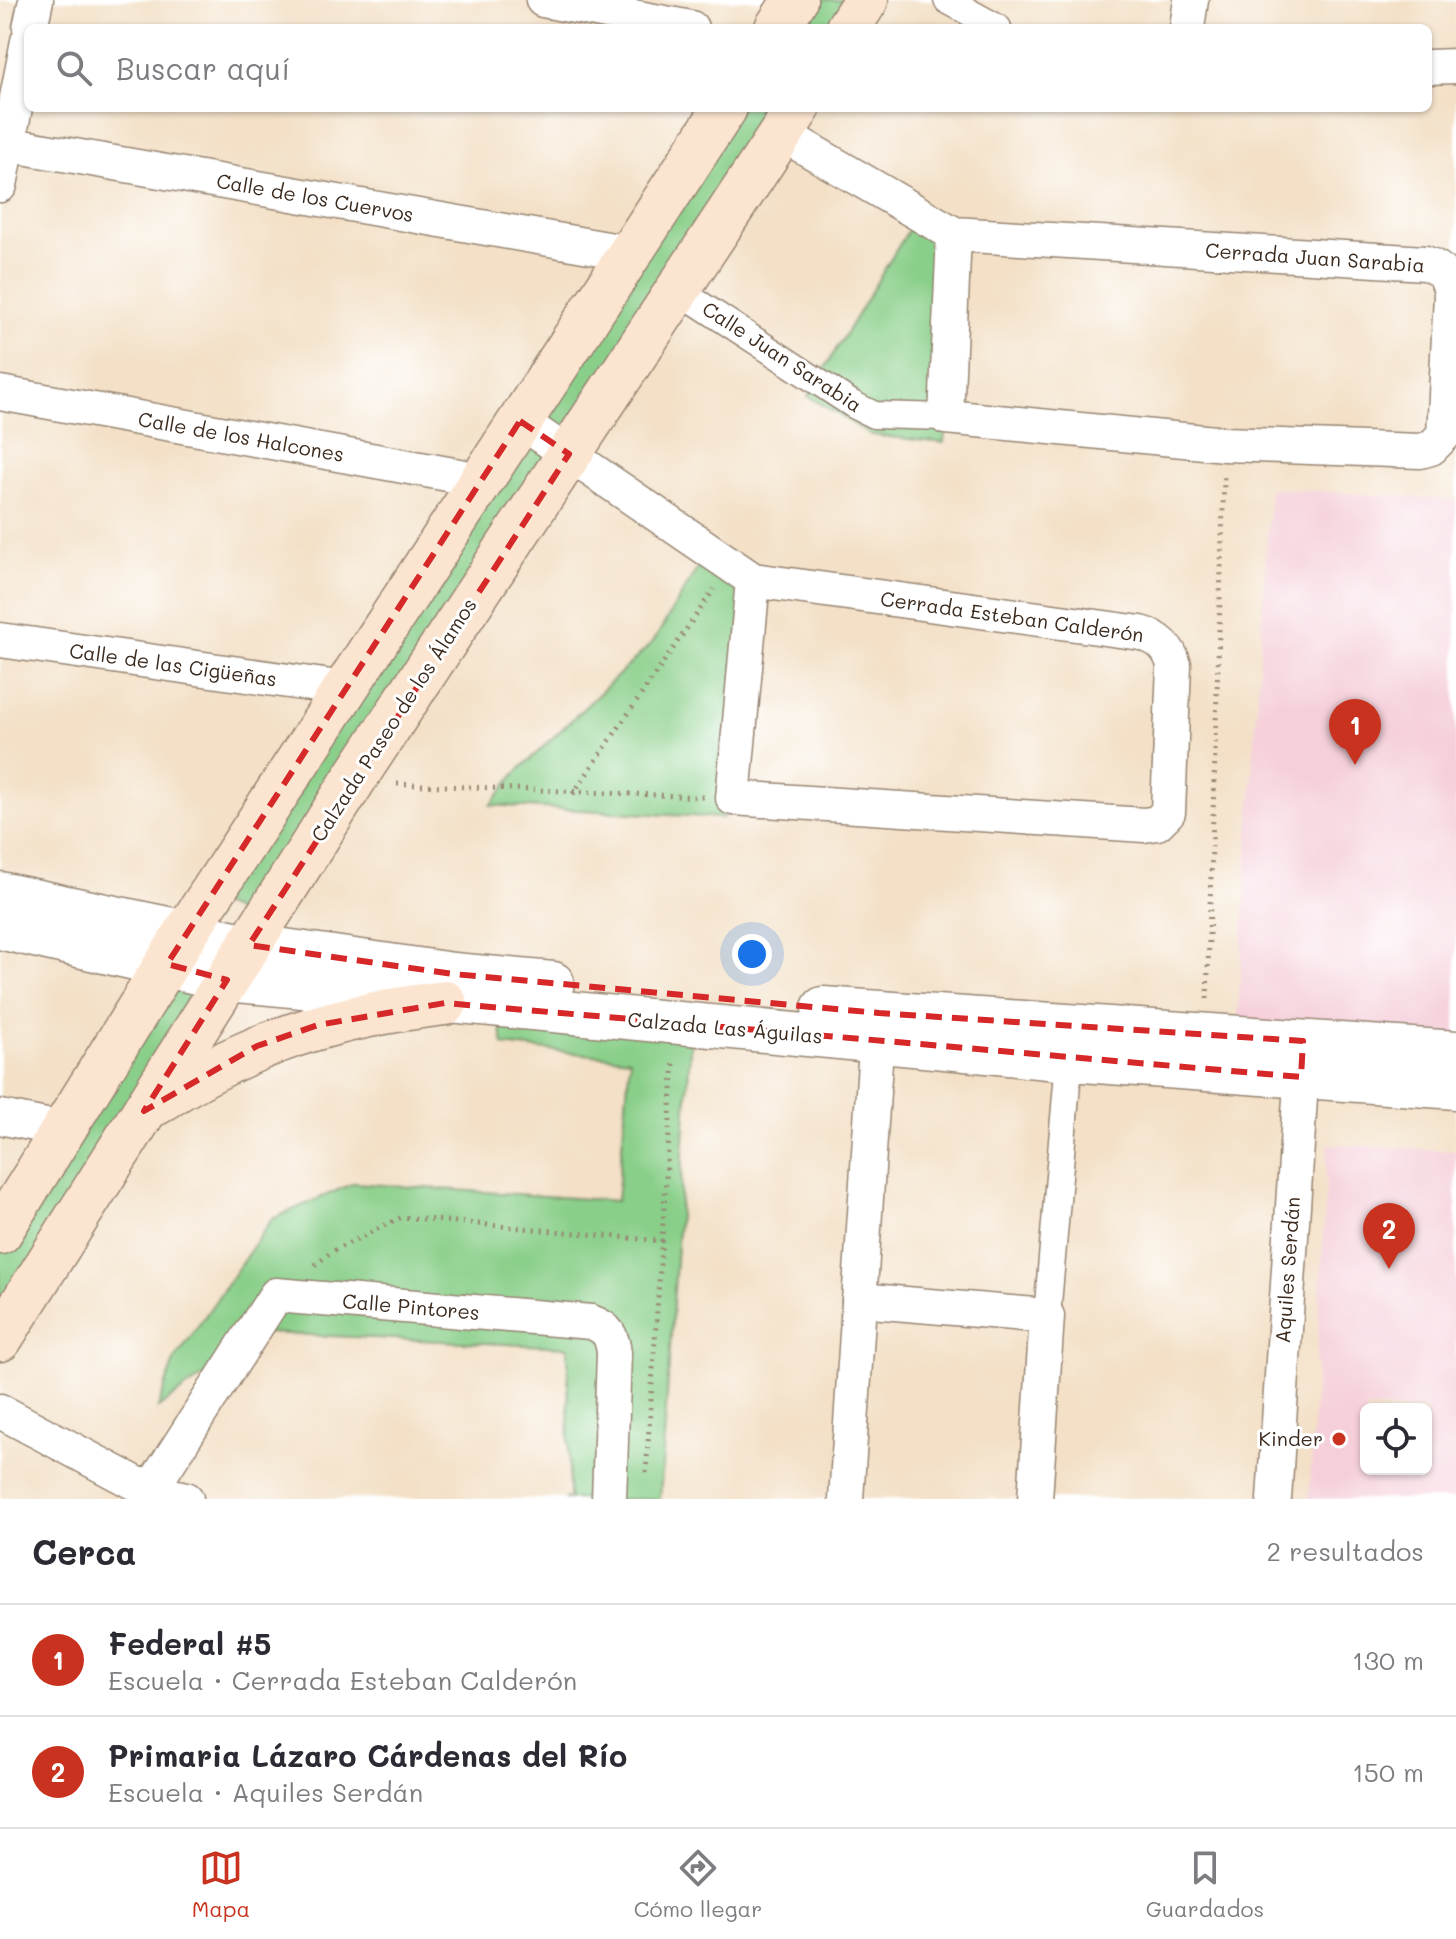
<!DOCTYPE html>
<html lang="es">
<meta charset="utf-8">
<style>
:root{--surface:#fff;--page:#f2f2f3;--text:#2b2b33;--muted:#7c7c81;--line:#e1e1e2;--accent:#c8321e}
body{margin:0;font-family:Mali,sans-serif;background:var(--page);color:var(--text)}
.controls{position:absolute;right:24px;bottom:24px;display:grid;overflow:hidden;border-radius:12px;box-shadow:0 2px 6px #0004}
.controls button{width:72px;height:72px;display:grid;place-items:center;padding:0;border:0;border-bottom:2px solid var(--line);background:var(--surface);color:var(--text);font:40px sans-serif}
.you{position:absolute;left:752px;top:954px;width:28px;height:28px;margin:-20px;border:6px solid #fff;border-radius:50%;background:#1a73e8;box-shadow:0 0 0 12px #1a73e833}
.badge{display:grid;place-items:center;width:52px;height:52px;border-radius:50%;background:var(--accent);color:#fff;font-size:26px;font-weight:700}
.pin{position:absolute;translate:-50% -66px;filter:drop-shadow(0 2px 4px #0008)}
.pin::after{content:'';position:absolute;top:42px;width:28px;height:24px;background:inherit;clip-path:polygon(0 0,100% 0,50% 100%)}
.list{margin:0;padding:0;list-style:none}
h2{display:flex;justify-content:space-between;align-items:center;height:104px;margin:0;padding:0 32px;font-size:34px}
h2 small{font-size:26px;font-weight:400;color:var(--muted)}
.list li{display:grid;grid-template-columns:52px 1fr auto;gap:24px;align-items:center;box-sizing:border-box;height:112px;padding:0 32px;border-top:2px solid var(--line)}
.list b{display:block;font-size:30px;white-space:nowrap}
.list p{margin:0;font-size:26px;white-space:nowrap;color:var(--muted)}
.list em{font-size:26px;font-style:normal;color:var(--muted)}
.icon{flex:none;width:44px;height:44px;fill:none;stroke:currentColor;stroke-width:2;stroke-linecap:round;stroke-linejoin:round}
.map{position:relative;flex:none;width:1456px;height:1499px;overflow:hidden}
.search{position:absolute;background:var(--surface);box-shadow:0 2px 6px #0004;left:24px;right:24px;top:24px;height:88px;display:flex;align-items:center;gap:20px;box-sizing:border-box;padding:0 28px;border-radius:12px;color:var(--muted);font-size:30px}
.sheet{height:328px;background:var(--surface)}
nav{display:flex;justify-content:space-around;align-items:center;box-sizing:border-box;height:112px;border-top:2px solid var(--line);background:var(--surface);font-size:22px;color:var(--muted)}
nav a{display:grid;justify-items:center;gap:4px}
nav .on{color:var(--accent)}
.map>svg:first-child{display:block}
.built{fill:#f5cfd9;fill-rule:evenodd}
.green{fill:#89cf89;stroke:#627c54;stroke-width:2}
.lines{fill:none;stroke-linecap:round;stroke-linejoin:round}
.pedestrian-casing{stroke:#978572;stroke-width:29}
.minor-casing{stroke:#978572;stroke-width:37}
.tertiary-casing{stroke:#978572;stroke-width:45}
.secondary-casing{stroke:#978572;stroke-width:47}
.path{stroke:#978572;stroke-width:5;stroke-dasharray:2 6;stroke-linecap:butt}
.pedestrian{stroke:#fff;stroke-width:26}
.minor{stroke:#fff;stroke-width:34}
.tertiary{stroke:#fff;stroke-width:42}
.secondary{stroke:#fce5d0;stroke-width:44}
.marked{fill:none;stroke:#d62828;stroke-width:6;stroke-dasharray:16 10;stroke-linejoin:round}
.poi-dot{fill:#c8321e;stroke:#fff;stroke-width:3}
.labels{text-anchor:middle;stroke-width:6;stroke-linejoin:round;paint-order:stroke}
.street-label{font-size:20px;fill:#3b2a1e;stroke:#fff}
.poi-label{font-size:20px;fill:#3b2a1e;stroke:#fff;text-anchor:end}
</style>
<div class="map">
<svg width="1456" height="1499" viewBox="0 0 1456 1499">
<rect width="100%" height="100%" fill="#fff"/>
<filter id="ink" filterUnits="userSpaceOnUse"><feTurbulence type="fractalNoise" baseFrequency=".0125" numOctaves="2"/><feDisplacementMap in="SourceGraphic" scale="16" xChannelSelector="R" yChannelSelector="G"/><feConvolveMatrix kernelMatrix="1 2 1 2 8 2 1 2 1" color-interpolation-filters="sRGB"/></filter>
<filter id="wash" filterUnits="userSpaceOnUse"><feTurbulence type="fractalNoise" baseFrequency=".006" numOctaves="4" result="noise"/><feDisplacementMap in="SourceGraphic" scale="32" xChannelSelector="R" yChannelSelector="G"/><feGaussianBlur stdDeviation="1.8" result="paint"/><feColorMatrix in="noise" values="0 0 0 0 0 0 0 0 0 0 0 0 0 0 0 0 0 1.4 0 .05"/><feComposite in="paint" operator="in"/></filter>
<g filter="url(#wash)">
<rect width="100%" height="100%" fill="#f3e0c6"/>
<g class="built">
<path d="M1270 488 1456 500V1045L1237 1030Z"/>
<path d="M1328 1144 1456 1151V1499H1309ZM1426 1409V1469H1366V1409Z"/>
</g>
<g class="green">
<path d="M807 0H851L833 28H789Z"/>
<path d="M736 108H781L254 919 217 903Z"/>
<path d="M915 219 960 242 944 443 871 435 808 396Z"/>
<path d="M704 558 744 583 723 818 491 805 516 773 653 642Z"/>
<path d="M170 975 213 986 0 1323V1241Z"/>
<path d="M500 1018 691 1036 660 1499H564L569 1498 568 1347 265 1333 158 1408 174 1361 272 1219 354 1183 617 1201 630 1059 503 1045Z"/>
</g>
</g>
<g filter="url(#ink)">
<g class="lines">
<g class="pedestrian-casing">
<g id="pedestrian">
<path d="M947 0 998 28"/>
<path d="M678 290 852 404 874 415 946 417"/>
<path d="M1047 1316 1069 1060"/>
</g>
</g>
<g class="minor-casing">
<g id="minor">
<path d="M543 0 691 28"/>
<path d="M30 28 36 0"/>
<path d="M1187 28 1191 0"/>
<path d="M1428 67 1456 66"/>
<path d="M782 134 954 234 1425 263C1443 269 1449 277 1451 295L1444 435 1431 448 1420 451 1225 444 946 417 954 234"/>
<path d="M0 143 630 253"/>
<path d="M0 185 28 41"/>
<path d="M0 393 481 480"/>
<path d="M520 421 753 580 1141 633C1159 638 1169 647 1174 665L1168 812 1157 823 1144 825 733 798 753 580"/>
<path d="M0 640 345 689"/>
<path d="M0 1117 66 1130"/>
<path d="M859 1300 1047 1316 1035 1499"/>
<path d="M0 1411 150 1491 186 1499"/>
<path d="M150 1491 276 1295 591 1322C608 1328 612 1336 614 1353L609 1499"/>
<path d="M846 1499 878 1017"/>
<path d="M1274 1499 1303 1052"/>
</g>
</g>
<g class="tertiary-casing">
<g id="tertiary">
<path d="M0 893 249 945 453 974 553 983"/>
<path d="M0 928 227 980 1069 1060 1456 1088"/>
<path d="M823 1008 1456 1052"/>
</g>
</g>
<g class="secondary-casing">
<g id="secondary">
<path d="M777 28 795 0"/>
<path d="M848 28 866 0"/>
<path d="M156 1103C249 1042 335 1016 445 1003"/>
<path d="M0 1232 187 931 725 108"/>
<path d="M0 1339 353 781 798 108"/>
</g>
</g>
<g class="path">
<path d="M397 784 703 797"/>
<path d="M573 794 714 589"/>
<path d="M1207 999 1224 477"/>
<path d="M315 1265 333 1251 402 1217 663 1241"/>
<path d="M646 1473 674 1060"/>
</g>
<use href="#pedestrian" class="pedestrian"/>
<use href="#minor" class="minor"/>
<use href="#tertiary" class="tertiary"/>
<use href="#secondary" class="secondary"/>
</g>
</g>
<path class="marked" d="M520 421 569 454 249 945 453 974 879 1013 1303 1041 1301 1077 445 1003 318 1025 257 1046 144 1111 227 980 167 964Z"/>
<circle class="poi-dot" cx="1339" cy="1439" r="8"/>
<g class="labels">
<g class="street-label">
<text transform="translate(315 198) rotate(10)" y="7">Calle de los Cuervos</text>
<text transform="translate(1315 258) rotate(4)" y="7">Cerrada Juan Sarabia</text>
<text transform="translate(782 357) rotate(33)" y="7">Calle Juan Sarabia</text>
<text transform="translate(241 437) rotate(10)" y="7">Calle de los Halcones</text>
<text transform="translate(1012 617) rotate(8)" y="7">Cerrada Esteban Calderón</text>
<text transform="translate(173 665) rotate(8)" y="7">Calle de las Cigüeñas</text>
<text transform="translate(394 720) rotate(-57)" y="7">Calzada Paseo de los Álamos</text>
<text transform="translate(725 1028) rotate(5)" y="7">Calzada Las Águilas</text>
<text transform="translate(1288 1270) rotate(-86)" y="7">Aquiles Serdán</text>
<text transform="translate(411 1307) rotate(5)" y="7">Calle Pintores</text>
</g>
<g class="poi-label">
<text x="1323" y="1446">Kinder</text>
</g>
</g>
</svg>
<div class="controls">
<button><svg class="icon" aria-label="locate" viewBox="0 0 24 24"><circle cx="12" cy="12" r="6"/><path d="M12 2v4M12 18v4M2 12h4M18 12h4"/></svg></button>
</div>
<div class="you"></div>
<div class="pin badge" style="left:1355px;top:765px">1</div>
<div class="pin badge" style="left:1389px;top:1269px">2</div>
<div class="search"><svg class="icon" aria-label="search" viewBox="0 0 24 24"><circle cx="10" cy="10" r="6"/><path d="M15 15l6 6"/></svg>Buscar aquí</div>
</div>
<section class="sheet">
<h2>Cerca<small>2 resultados</small></h2>
<ul class="list">
<li><span class="badge">1</span><div><b>Federal #5</b><p>Escuela · Cerrada Esteban Calderón</p></div><em>130 m</em></li>
<li><span class="badge">2</span><div><b>Primaria Lázaro Cárdenas del Río</b><p>Escuela · Aquiles Serdán</p></div><em>150 m</em></li>
</ul>
</section>
<nav>
<a class="on"><svg class="icon" aria-label="map" viewBox="0 0 24 24"><path d="M3 6l6-2 6 2 6-2v14l-6 2-6-2-6 2zM9 4v14M15 6v14"/></svg>Mapa</a>
<a><svg class="icon" aria-label="directions" viewBox="0 0 24 24"><path d="M12 3l9 9-9 9-9-9zM9 14v-3h6M13 9l2 2-2 2"/></svg>Cómo llegar</a>
<a><svg class="icon" aria-label="saved" viewBox="0 0 24 24"><path d="M7 4h10v16l-5-4-5 4z"/></svg>Guardados</a>
</nav>
